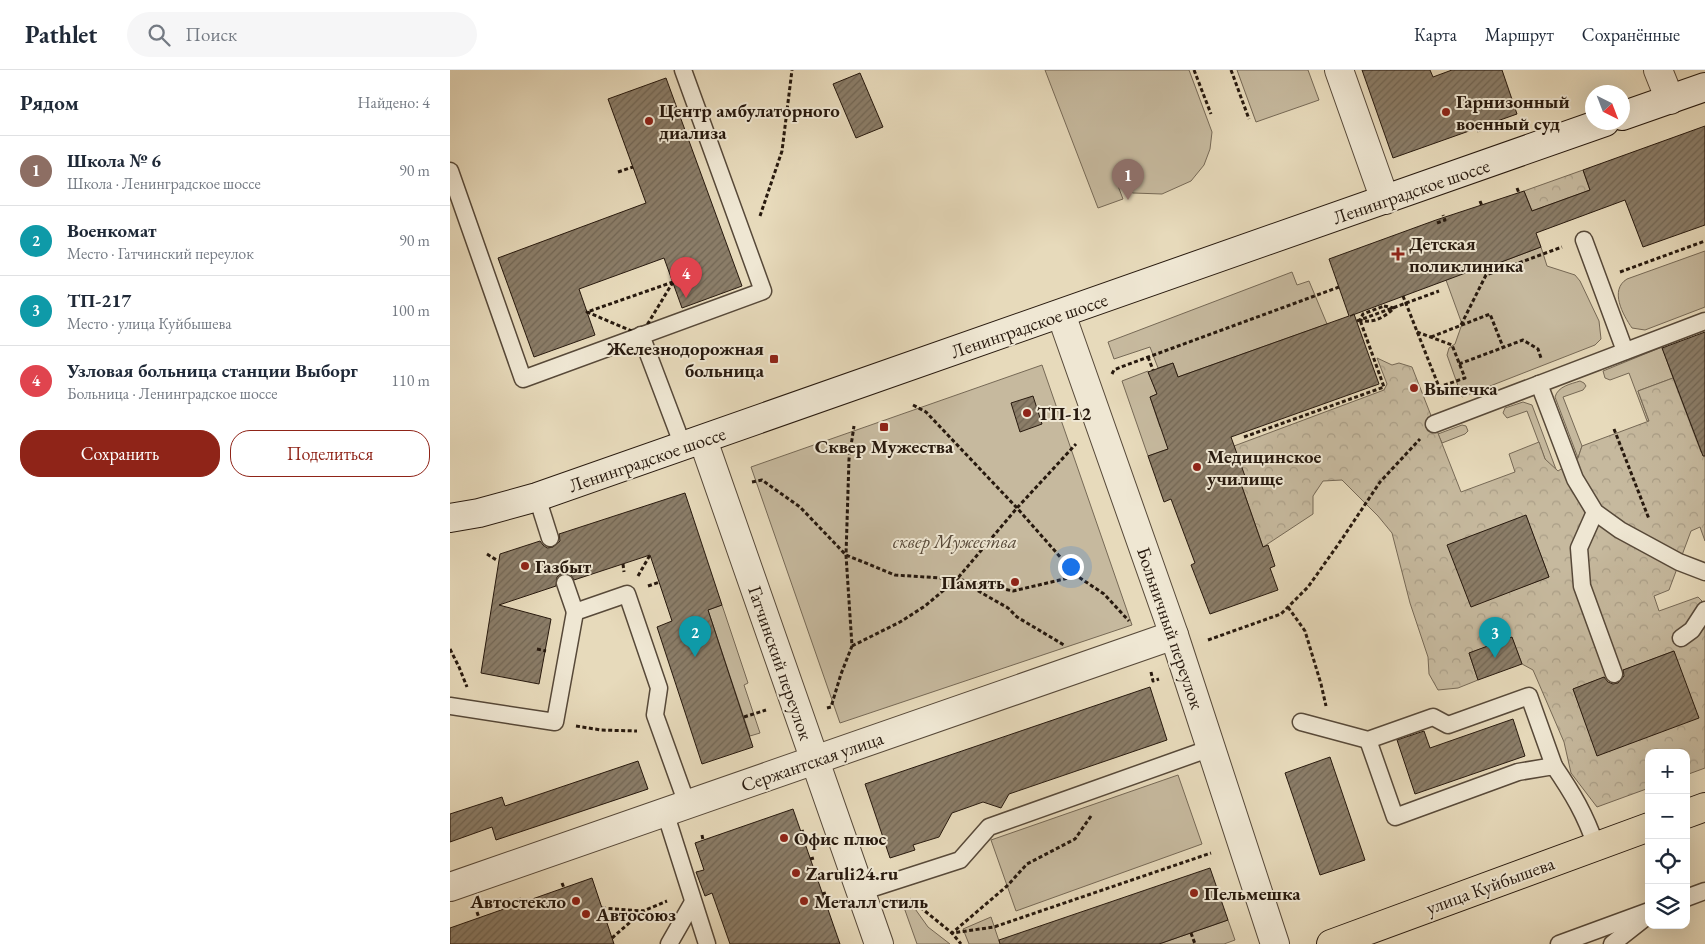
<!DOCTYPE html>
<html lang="ru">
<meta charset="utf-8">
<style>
:root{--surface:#fff;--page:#f6f6f7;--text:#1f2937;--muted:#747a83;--line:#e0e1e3;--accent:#8f2418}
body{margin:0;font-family:"EB Garamond",serif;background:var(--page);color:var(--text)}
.controls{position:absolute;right:15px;bottom:15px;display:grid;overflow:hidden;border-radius:10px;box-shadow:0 5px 20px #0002}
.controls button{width:45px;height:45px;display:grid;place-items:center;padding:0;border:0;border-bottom:1px solid var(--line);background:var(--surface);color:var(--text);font:25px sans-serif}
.compass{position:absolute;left:1135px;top:15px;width:45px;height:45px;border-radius:50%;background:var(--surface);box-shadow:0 5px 20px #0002;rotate:138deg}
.you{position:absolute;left:620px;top:496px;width:18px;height:18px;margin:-12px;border:4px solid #fff;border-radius:50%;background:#1a73e8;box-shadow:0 0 0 8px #1a73e833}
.badge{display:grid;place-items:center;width:32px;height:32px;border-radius:50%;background:var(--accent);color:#fff;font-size:16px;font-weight:700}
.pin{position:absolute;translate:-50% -41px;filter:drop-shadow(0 1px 2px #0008)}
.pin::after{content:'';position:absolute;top:26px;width:18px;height:15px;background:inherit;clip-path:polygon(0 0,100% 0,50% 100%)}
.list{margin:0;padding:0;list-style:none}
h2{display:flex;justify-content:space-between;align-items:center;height:65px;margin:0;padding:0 20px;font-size:21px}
h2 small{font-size:16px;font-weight:400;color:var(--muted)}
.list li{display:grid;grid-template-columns:32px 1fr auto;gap:15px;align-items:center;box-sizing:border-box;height:70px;padding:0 20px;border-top:1px solid var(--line)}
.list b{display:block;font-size:19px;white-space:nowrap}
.list p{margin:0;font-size:16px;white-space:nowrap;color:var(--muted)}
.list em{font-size:16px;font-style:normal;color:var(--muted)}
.actions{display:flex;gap:10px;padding:15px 20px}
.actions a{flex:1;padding:11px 0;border:1px solid var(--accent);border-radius:20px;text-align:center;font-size:18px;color:var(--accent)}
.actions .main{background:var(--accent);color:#fff}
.icon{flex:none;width:28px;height:28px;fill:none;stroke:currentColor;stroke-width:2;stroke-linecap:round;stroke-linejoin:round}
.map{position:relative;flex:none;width:1255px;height:874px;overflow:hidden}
header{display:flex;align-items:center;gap:30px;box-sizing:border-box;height:70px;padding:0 25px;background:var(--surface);border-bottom:1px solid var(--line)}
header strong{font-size:24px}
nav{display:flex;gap:28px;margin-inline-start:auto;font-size:18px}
.search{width:350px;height:45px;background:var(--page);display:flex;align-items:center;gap:12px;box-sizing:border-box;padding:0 18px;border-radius:28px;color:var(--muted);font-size:19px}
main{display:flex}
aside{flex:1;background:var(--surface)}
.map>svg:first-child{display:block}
.green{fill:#c6b99e;stroke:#766956}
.forest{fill:url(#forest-crowns);stroke:#766956;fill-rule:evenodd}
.building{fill:url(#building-hatch);stroke:#27190e}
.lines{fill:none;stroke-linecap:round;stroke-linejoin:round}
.service-casing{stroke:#574939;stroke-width:19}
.minor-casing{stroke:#574939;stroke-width:30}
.secondary-casing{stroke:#27190e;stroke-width:30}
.primary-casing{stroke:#27190e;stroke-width:30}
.path{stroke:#27190e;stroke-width:3;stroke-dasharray:4 2.5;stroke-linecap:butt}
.service{stroke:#efe7d3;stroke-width:16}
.minor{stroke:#efe7d3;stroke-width:28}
.secondary{stroke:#efe7d3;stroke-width:28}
.primary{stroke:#e7dabb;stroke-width:28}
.poi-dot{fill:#8f2418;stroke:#efe7d3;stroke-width:2}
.labels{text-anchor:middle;stroke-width:4;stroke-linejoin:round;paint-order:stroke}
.poi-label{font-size:19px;font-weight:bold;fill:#27190e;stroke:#efe7d3;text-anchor:start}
.street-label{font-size:19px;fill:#27190e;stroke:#efe7d3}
.park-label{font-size:19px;font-style:italic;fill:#574939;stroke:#efe7d3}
</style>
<header>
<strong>Pathlet</strong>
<div class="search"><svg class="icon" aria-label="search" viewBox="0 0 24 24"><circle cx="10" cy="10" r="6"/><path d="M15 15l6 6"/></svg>Поиск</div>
<nav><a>Карта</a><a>Маршрут</a><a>Сохранённые</a></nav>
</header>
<main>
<aside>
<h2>Рядом<small>Найдено: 4</small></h2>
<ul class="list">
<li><span class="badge" style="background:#8d6e63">1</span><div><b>Школа № 6</b><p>Школа · Ленинградское шоссе</p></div><em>90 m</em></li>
<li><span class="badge" style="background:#0f9aa8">2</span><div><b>Военкомат</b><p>Место · Гатчинский переулок</p></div><em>90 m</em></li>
<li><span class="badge" style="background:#0f9aa8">3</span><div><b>ТП-217</b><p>Место · улица Куйбышева</p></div><em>100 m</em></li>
<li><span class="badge" style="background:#e0444e">4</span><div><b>Узловая больница станции Выборг</b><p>Больница · Ленинградское шоссе</p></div><em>110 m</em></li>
</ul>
<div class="actions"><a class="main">Сохранить</a><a>Поделиться</a></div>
</aside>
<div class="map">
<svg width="1255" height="874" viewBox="0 0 1255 874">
<defs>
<pattern id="forest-crowns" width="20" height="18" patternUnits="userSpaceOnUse" patternTransform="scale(1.25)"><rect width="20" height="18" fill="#c6b99e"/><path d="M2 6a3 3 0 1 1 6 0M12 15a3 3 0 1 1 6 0" fill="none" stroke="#aa9e87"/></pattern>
<pattern id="building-hatch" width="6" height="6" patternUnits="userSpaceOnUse" patternTransform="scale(1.25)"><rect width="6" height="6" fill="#8b7d68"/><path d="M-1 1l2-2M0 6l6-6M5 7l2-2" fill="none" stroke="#726654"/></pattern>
</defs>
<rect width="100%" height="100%" fill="#e7dabb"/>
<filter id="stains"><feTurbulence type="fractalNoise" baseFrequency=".004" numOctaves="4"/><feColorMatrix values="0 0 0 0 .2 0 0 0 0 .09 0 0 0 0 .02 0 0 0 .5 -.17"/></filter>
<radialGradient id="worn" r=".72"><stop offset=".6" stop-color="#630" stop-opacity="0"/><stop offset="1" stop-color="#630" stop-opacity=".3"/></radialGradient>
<g class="green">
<path d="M595 0H739L762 62 760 79 754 95 741 111 712 124 683 123 668 116 673 129 648 138Z"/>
<path d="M787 0H858L869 30 806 52Z"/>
<path d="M1037 167 1046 194 1091 177 1097 196 1125 205 1130 211 1149 251 1151 269 1145 275 1012 327 997 285 999 278 1005 274 1012 254 996 210Z"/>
<path d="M1255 181V237L1195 260 1182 258C1173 245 1159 220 1177 209Z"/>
<path d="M842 202 847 215 859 211 877 254 728 307 723 293 708 298 700 277 664 289 658 272Z"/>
<path d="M1212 277 1223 308 1188 321 1199 351H1197L1179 303 1160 310 1155 308 1153 301Z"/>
<path d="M592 295 682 555 390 653 301 397Z"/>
<path d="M698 301 707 324 700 327 710 357 744 370 698 386 672 311Z"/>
<path d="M1130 311 1134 313 1136 316 1133 320 1113 327 1132 376 1128 388 1105 327C1108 316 1121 314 1130 311Z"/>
<path d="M1073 332 1082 335 1107 402 1095 389 1077 341 1057 348 1053 343 1055 338Z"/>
<path d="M1012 355 1016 356 1018 361 1015 364 992 373 988 364Z"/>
<path d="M272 535 298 613 294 615 310 663 300 666 258 540Z"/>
<path d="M728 705 752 774 566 841 541 770Z"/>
<path d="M451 829 463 836 478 857 500 874H467Z"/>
<path d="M541 847 550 874H519L513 859Z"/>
<path d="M778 850 785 870 774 874H709Z"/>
</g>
<g class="forest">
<path d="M1133 100 1140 120 1082 141 1074 121Z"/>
<path d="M927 288 942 295 949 293 962 297 1011 422 1065 402 1059 384 1089 372 1095 389 1108 401 1128 388 1132 376 1199 351 1188 321 1223 308 1251 382 1255 380V471L1250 457 1241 461 1219 520 1204 526 1209 541 1248 527 1252 531 1239 554 1234 574 1250 563 1255 557V698L1236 705V683H1199V718L1147 737 1121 703 1114 672 1083 600 1072 594 1062 568 1019 583 1028 610 1008 618 988 620 979 604 978 587 960 533 942 463 928 446 892 410 873 411 863 426V444L813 477 790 411 784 376 934 320 937 314ZM1076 446 1099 507 1021 536 998 475ZM1224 581 1148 685 1123 619Z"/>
</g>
<g class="building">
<path d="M912 0H980L983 7 1002 0H1052L1067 44 943 88Z"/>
<path d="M410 3 433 57 406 68 383 14Z"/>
<path d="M216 8 292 216 232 238 214 188 129 219 145 265 84 287 48 188 196 133 158 29Z"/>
<path d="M1255 56V155L1193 177 1175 130 1086 163 1091 177 1046 194 1045 192 900 246 904 244 929 314 781 367 796 409 790 411 813 477 818 475 825 496 820 498 828 520 760 544 741 495 745 493 721 429 714 432 698 386 718 379 700 327 707 324 698 302 723 293 728 307 899 246 879 189 986 150 1074 121 1082 141 1140 120 1133 100Z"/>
<path d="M1255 262V386H1253L1212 278Z"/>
<path d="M583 326 592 354 570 362 561 333Z"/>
<path d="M235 423 272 535 258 540 303 677 252 694 207 557 222 551 200 485 124 510 121 505 112 503 107 507 106 516 49 535 101 549 89 614 31 603 50 484 90 471 93 475 97 478 103 477 110 471 109 464Z"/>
<path d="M1076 445 1099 507 1021 537 997 475Z"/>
<path d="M1062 567 1072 594 1028 610 1019 583Z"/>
<path d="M1224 581 1249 648 1147 686 1123 619 1154 607 1158 612 1163 614 1168 613 1174 606 1173 600Z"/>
<path d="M700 617 717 670 559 724 551 738 533 732 502 743 489 767 463 775 465 780 440 788 415 714Z"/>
<path d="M1063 649 1075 686 965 724 947 670 974 661 980 678Z"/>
<path d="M880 687 915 790 870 805 835 703Z"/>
<path d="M188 691 198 719 46 770 42 757 0 772V744L52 727 55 736Z"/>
<path d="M343 739 390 874H280L262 823 255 826 246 802 254 800 245 773Z"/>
<path d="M760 798 778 850 709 874H550L549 870Z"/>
<path d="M142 808 164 874H0V858Z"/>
</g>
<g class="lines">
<g class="service-casing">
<g id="service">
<path d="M0 101 73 309 313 221 233 0"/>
<path d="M1134 170 1175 281"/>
<path d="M191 265 233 376"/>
<path d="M1089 314 1125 409 1145 442 1170 460 1229 492 1255 502"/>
<path d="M984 354 1255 251"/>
<path d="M87 427 100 468"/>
<path d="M1145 442 1129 478 1132 516 1164 604"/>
<path d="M115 513 125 542"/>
<path d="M1231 568 1242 560 1255 540"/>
<path d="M0 636 105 652 125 542 177 524 209 618 205 645 237 734"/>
<path d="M851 652 918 670 983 647 998 655 1079 626 1104 696"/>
<path d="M918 670 945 747 1068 702 1104 696C1123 724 1135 744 1146 776"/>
<path d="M215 742 257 874"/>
<path d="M411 822 510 790 539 757 761 678"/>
<path d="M1236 828 1255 821"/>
<path d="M219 874 243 832"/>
<path d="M1109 874 1199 841"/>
<path d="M1162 874 1195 848"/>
</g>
</g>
<g class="minor-casing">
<g id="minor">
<path d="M889 0 935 130"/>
<path d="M1208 0 1220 30"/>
<path d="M611 244 724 565 825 874"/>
<path d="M253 370 429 874"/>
<path d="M0 817 724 565"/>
</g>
</g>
<g class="secondary-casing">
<g id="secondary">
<path d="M1172 46 1255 17"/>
<path d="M0 448 29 443 87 427 1155 52"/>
</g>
</g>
<g class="primary-casing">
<g id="primary">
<path d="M1236 744 1255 737"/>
<path d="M881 874 1199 757"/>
</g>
</g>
<g class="path">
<path d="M744 0 761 44"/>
<path d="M781 0 799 49"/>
<path d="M1028 58 1029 63"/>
<path d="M168 102 183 97"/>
<path d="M1067 118 1069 123"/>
<path d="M1030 131 1032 136"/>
<path d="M310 146 332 81 342 0"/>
<path d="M987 153 995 150 993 145"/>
<path d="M1170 202 1255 171"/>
<path d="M223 212 191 265 137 242Z"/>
<path d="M953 226 993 327"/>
<path d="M934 236 944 238C935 247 923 254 910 250L913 244Z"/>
<path d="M907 251 989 221"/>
<path d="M1011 255 1036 205 1112 177"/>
<path d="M967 262 1002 275 1015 308 989 317"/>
<path d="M981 267 1040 244 1053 277"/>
<path d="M698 287 703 300"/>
<path d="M1009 294 1073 270 1088 279 1091 288"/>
<path d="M662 304 664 300 671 297 889 217"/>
<path d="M463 335 476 342 567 438 627 506 654 524 679 551"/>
<path d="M1164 359 1199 449"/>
<path d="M794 367 934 317 910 250"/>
<path d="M302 412 312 410 350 437 396 485 445 505 507 509 567 438 626 374"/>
<path d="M37 484 48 491"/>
<path d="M173 494 174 502"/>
<path d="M188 506 200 485"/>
<path d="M511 511 558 538 567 547 614 575"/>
<path d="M198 516 210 512"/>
<path d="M838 537 855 561 871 614 876 636"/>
<path d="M758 570 831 544 858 517 892 469 930 412 970 369"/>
<path d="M402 576 450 552 475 536 507 509 563 521 627 506"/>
<path d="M0 579 9 597 17 617"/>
<path d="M87 579 96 581"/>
<path d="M701 602 703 611 709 609"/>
<path d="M377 638 381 637 391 604 402 576 396 485 399 389 404 356"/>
<path d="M294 647 316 640"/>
<path d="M126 656 151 660 187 661"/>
<path d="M641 746 625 769 577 794 557 816 502 863 544 857 761 783"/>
<path d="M351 762 354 761"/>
<path d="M252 765 253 770"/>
<path d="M360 789 364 788"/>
<path d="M112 813 114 818"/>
<path d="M372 824 376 823"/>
<path d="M69 828 71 833"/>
<path d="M460 829 502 863 511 874"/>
<path d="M152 838 193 841"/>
<path d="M27 842 29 848"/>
<path d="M741 863 745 874"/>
<path d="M162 868 193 841 217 831"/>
</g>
<use href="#service" class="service"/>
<use href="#minor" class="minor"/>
<use href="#secondary" class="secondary"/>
<use href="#primary" class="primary"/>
</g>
<g class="poi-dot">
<circle cx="996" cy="42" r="5"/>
<circle cx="199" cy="51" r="5"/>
<path d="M945.5 176.5h5v5h5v5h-5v5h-5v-5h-5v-5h5z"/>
<rect x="319" y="284" width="10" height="10" rx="2.5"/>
<circle cx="964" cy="318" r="5"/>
<circle cx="577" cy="343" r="5"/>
<rect x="429" y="352" width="10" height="10" rx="2.5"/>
<circle cx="747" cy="397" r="5"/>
<circle cx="75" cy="496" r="5"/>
<circle cx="565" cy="512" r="5"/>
<circle cx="334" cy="768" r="5"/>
<circle cx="346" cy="803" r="5"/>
<circle cx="744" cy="823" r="5"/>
<circle cx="126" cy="831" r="5"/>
<circle cx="354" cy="831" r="5"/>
<circle cx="136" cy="844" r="5"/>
</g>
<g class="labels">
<g class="poi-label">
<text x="1006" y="38">Гарнизонный<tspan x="1006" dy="22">военный суд</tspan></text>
<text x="209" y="47">Центр амбулаторного<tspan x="209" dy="22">диализа</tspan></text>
<text x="959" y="180">Детская<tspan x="959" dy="22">поликлиника</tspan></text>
<text x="314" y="285" text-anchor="end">Железнодорожная<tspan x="314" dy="22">больница</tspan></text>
<text x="974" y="325">Выпечка</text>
<text x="587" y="350">ТП-12</text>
<text x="434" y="383" text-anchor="middle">Сквер Мужества</text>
<text x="757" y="393">Медицинское<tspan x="757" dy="22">училище</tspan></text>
<text x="85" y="503">Газбыт</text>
<text x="555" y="519" text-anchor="end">Память</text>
<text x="344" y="775">Офис плюс</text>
<text x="356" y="810">Zaruli24.ru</text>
<text x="754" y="830">Пельмешка</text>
<text x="116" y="838" text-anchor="end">Автостекло</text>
<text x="364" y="838">Металл стиль</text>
<text x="146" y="851">Автосоюз</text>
</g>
<g class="street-label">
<text transform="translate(961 121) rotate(-19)" y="7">Ленинградское шоссе</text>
<text transform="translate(579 255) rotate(-19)" y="7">Ленинградское шоссе</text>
<text transform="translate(197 389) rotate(-19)" y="7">Ленинградское шоссе</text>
<text transform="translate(721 558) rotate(71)" y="7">Больничный переулок</text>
<text transform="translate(331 593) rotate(71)" y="7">Гатчинский переулок</text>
<text transform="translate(362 691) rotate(-19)" y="7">Сержантская улица</text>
<text transform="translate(1040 815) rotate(-20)" y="7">улица Куйбышева</text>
</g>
<g class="park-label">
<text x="505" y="478">сквер Мужества</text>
</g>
</g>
<rect width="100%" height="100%" filter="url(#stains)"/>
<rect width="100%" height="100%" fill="url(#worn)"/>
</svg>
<div class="controls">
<button>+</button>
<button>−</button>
<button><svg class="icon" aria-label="locate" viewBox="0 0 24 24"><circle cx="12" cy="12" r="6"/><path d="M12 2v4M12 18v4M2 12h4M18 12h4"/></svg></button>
<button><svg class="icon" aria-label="layers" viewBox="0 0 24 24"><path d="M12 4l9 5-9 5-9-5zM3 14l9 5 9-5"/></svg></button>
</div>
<svg class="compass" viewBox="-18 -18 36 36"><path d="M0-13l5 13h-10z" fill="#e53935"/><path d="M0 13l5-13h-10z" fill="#747a83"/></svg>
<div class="you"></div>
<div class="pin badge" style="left:678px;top:130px;background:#8d6e63">1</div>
<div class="pin badge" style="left:245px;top:587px;background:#0f9aa8">2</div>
<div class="pin badge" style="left:1045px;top:588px;background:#0f9aa8">3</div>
<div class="pin badge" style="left:236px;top:228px;background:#e0444e">4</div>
</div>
</main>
